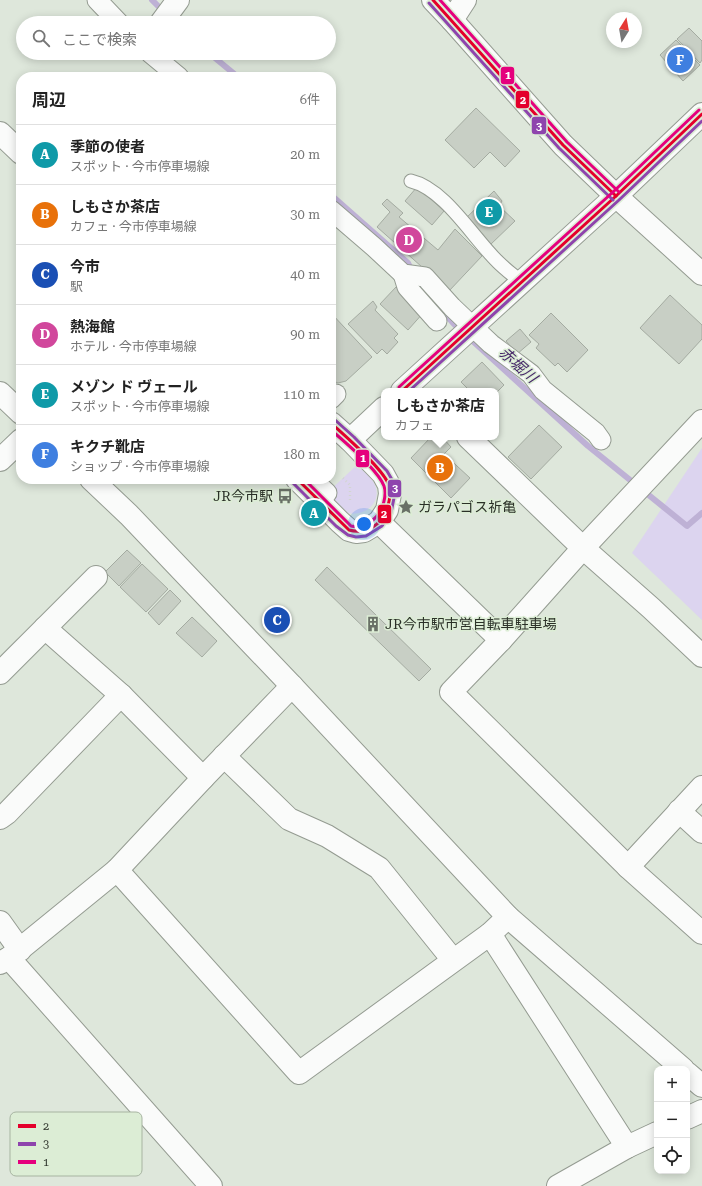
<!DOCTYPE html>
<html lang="ja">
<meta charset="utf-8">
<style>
:root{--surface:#fff;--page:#f6f6f6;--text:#222;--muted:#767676;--line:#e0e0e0;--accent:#697066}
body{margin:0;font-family:"Roboto Serif","Noto Sans JP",serif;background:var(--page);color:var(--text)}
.controls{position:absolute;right:12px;bottom:12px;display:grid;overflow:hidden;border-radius:8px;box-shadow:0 2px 10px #0003}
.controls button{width:36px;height:36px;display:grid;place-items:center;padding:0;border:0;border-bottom:1px solid var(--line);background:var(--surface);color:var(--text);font:20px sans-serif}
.compass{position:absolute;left:606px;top:12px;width:36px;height:36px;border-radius:50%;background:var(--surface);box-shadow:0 2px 10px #0003;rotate:11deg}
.you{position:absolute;left:364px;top:524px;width:14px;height:14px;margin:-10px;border:3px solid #fff;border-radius:50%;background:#1a73e8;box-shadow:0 0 0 6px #1a73e833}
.badge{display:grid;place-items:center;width:26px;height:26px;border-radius:50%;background:var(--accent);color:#fff;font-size:13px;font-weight:700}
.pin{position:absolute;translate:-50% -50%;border:2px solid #fff;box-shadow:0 1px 4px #0006}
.popup{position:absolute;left:381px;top:388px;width:118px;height:52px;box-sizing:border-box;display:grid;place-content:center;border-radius:8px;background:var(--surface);filter:drop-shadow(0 1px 3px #0005);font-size:13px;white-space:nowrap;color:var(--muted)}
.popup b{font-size:15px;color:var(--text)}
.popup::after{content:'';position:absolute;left:50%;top:100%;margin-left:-8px;border:8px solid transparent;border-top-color:var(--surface)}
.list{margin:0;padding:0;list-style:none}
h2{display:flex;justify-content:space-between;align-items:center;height:52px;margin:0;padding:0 16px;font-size:17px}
h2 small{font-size:13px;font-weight:400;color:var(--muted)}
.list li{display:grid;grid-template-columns:26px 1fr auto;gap:12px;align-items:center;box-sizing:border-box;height:60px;padding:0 16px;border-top:1px solid var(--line)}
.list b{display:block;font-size:15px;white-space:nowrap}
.list p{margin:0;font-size:13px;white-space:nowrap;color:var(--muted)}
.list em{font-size:13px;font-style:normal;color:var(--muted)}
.icon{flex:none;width:22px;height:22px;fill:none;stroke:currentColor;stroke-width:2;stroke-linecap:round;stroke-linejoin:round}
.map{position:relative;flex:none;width:702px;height:1186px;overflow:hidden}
.search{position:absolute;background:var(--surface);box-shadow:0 2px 10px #0003;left:16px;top:16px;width:320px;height:44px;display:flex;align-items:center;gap:10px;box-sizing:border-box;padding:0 14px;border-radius:22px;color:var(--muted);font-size:15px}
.panel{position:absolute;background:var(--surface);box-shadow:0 2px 10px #0003;left:16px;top:72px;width:320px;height:412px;border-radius:16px}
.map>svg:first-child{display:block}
.green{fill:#dcd4ef}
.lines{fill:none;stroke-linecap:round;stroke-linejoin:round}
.stream{stroke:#beb1d5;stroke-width:6}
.building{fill:#c8cfc5;stroke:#a4aba1}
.service-casing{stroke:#949b91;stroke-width:15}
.pedestrian-casing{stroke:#949b91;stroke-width:21}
.minor-casing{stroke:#949b91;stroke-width:24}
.tertiary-casing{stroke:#949b91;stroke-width:24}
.secondary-casing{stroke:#949b91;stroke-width:24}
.path{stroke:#d2d5d1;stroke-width:2.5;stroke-dasharray:1 3;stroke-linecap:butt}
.service{stroke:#fafbfa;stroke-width:13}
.pedestrian{stroke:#fafbfa;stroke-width:19}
.minor{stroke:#fafbfa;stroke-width:22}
.tertiary{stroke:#fafbfa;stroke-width:22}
.secondary{stroke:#fafbfa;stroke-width:22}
.bus-1-casing{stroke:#dcedd5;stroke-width:6}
.bus-2-casing{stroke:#dcedd5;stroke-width:6}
.bus-3-casing{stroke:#dcedd5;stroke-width:6}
.bus-1{stroke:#e4002b;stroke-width:3}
.bus-2{stroke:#8e44ad;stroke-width:3}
.bus-3{stroke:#e5007d;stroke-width:3}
.labels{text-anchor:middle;stroke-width:3;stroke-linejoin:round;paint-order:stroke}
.poi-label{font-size:14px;fill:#2a3027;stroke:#dcedd5;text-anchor:start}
.water-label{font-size:15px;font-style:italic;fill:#462669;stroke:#dcedd5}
.key{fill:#dcedd5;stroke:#a7b4a1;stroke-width:1}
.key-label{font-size:11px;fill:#2a3027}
.line-badge{stroke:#dcedd5;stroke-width:1.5}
.badge-label{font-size:11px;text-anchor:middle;font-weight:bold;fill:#fff}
</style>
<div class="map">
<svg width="702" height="1186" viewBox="0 0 702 1186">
<rect width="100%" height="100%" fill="#dee7db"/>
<g class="green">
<path d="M702 448V620L632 553Z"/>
<path d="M357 465C362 471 371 476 374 483 386 506 355 523 338 508 333 505 330 497 327 493Z"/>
</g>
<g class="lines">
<g class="stream">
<path d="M152 0 164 12"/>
<path d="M209 53 238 77"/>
<path d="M331 195 408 263 412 271"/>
<path d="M418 281 422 288 454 324 588 446 687 526 702 513"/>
</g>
</g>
<g class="building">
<path d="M689 28 702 41V60L700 63 677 39Z"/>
<path d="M676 40 700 65 683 81 660 55Z"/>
<path d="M476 108 520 151 505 167 490 152 474 168 445 140Z"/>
<path d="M417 187 444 211 432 225 405 201Z"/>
<path d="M494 191 502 201 499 206 515 221 490 245 465 219Z"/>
<path d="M387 199 403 213 399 217 438 250 455 229 482 256 449 291 377 227 390 212 382 204Z"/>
<path d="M396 287 424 312 408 330 380 304Z"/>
<path d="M670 295 702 325V339L679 364 640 328Z"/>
<path d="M373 301 377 307 375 310 398 334 394 338 398 342 387 354 382 349 377 354 348 324Z"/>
<path d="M331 313 372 357 346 381 338 383 331 380Z"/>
<path d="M551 313 588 350 567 372 558 363 555 366 536 348 539 344 529 335Z"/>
<path d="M520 329 531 342 517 354 506 341Z"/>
<path d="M482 362 504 385 496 393V391H470L461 382Z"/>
<path d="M539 425 562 447 531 479 508 457Z"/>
<path d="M431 437H442L451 447 444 454 470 478 451 498 411 458Z"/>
<path d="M127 550 141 563 119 586 105 572Z"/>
<path d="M142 564 168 589 146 612 120 587Z"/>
<path d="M327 567 431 669 419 681 315 580Z"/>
<path d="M170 590 181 601 159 625 148 613Z"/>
<path d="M192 617 217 641 202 657 176 633Z"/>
</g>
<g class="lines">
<g class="service-casing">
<path id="service" d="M411 181C445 189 473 238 498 262 505 269 513 275 521 282"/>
</g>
<g class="pedestrian-casing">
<g id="pedestrian">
<path d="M97 0 119 23"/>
<path d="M150 53 179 77"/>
<path d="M331 210 374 247 403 274 425 277 452 307 473 327 491 344 531 374 543 390 596 433 601 440"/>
<path d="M403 274 407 287 437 321"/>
<path d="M331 399 336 394"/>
<path d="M312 479 327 493"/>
</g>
</g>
<g class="minor-casing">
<g id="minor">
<path d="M433 0 452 20 465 0"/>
<path d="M161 23 178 0"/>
<path d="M0 133 21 153"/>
<path d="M0 393 21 413"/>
<path d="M702 421 583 548 501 640 451 692 628 867 702 933"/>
<path d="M468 437 583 548 651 608 702 656"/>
<path d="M0 460 21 440"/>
<path d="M91 479 129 515 292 686 508 917 683 1069"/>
<path d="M379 522 501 640"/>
<path d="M45 628 121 695 203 778"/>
<path d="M0 673 96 577"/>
<path d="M224 756 289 819 327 836 379 868 453 960"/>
<path d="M679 811 702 832"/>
<path d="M0 818 7 813 121 695"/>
<path d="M628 867 702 787"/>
<path d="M117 870 299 1073 490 934 508 917"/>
<path d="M0 922 20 950"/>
<path d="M490 934 627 1147"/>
<path d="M9 958 211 1186"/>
<path d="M0 963 9 958 117 870 203 778 292 686"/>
<path d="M687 1073 702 1086"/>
<path d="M687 1118 702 1111"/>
<path d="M558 1186 627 1147 657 1133"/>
</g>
</g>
<g class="tertiary-casing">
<g id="tertiary">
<path d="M452 20 563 145 616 196 702 274"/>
<path d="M297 479 340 522 349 530 356 532 364 531 379 522 387 510 390 494 389 485 383 474 350 440 331 423"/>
</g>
</g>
<g class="secondary-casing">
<g id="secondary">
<path d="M402 391 616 196 702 114"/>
<path d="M350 440 384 408"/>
</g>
</g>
<path class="path" d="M343 478 350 485V501"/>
<use href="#service" class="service"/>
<use href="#pedestrian" class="pedestrian"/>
<use href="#minor" class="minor"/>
<use href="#tertiary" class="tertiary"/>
<use href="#secondary" class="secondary"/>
<g class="bus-1-casing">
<g id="bus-1">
<path d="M433 0 563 145 616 196"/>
<path d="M402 391 616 196 702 114"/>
<path d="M297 479 349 530C360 533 372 530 380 521 387 512 392 498 389 486 386 471 344 435 331 423"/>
</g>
</g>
<g class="bus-2-casing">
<g id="bus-2">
<path d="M429 3 559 148 613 200"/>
<path d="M409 391 619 200 702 121"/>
<path d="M293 483 336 526 348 535 356 537 366 536 382 526 391 513 395 493 394 483 387 471 354 437 334 419"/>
</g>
</g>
<g class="bus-3-casing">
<g id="bus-3">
<path d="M440 0 567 142 619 192"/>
<path d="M399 387 613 192 699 110"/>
<path d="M304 479 351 526C360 528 370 524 376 517 383 510 387 495 384 486 378 470 344 441 331 430"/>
</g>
</g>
<use href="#bus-1" class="bus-1"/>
<use href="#bus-2" class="bus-2"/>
<use href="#bus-3" class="bus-3"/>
</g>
<defs>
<g id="bus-bare" transform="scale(1.2)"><path d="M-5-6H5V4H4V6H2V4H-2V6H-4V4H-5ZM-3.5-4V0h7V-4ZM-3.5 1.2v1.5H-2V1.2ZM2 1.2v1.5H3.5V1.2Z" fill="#697066" stroke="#dcedd5" stroke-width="2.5" paint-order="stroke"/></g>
<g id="sight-bare" transform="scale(1.2)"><path d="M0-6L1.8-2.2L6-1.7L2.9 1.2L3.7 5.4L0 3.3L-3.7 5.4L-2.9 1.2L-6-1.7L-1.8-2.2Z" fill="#697066" stroke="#dcedd5" stroke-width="2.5" paint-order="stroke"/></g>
<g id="building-bare" transform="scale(1.2)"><path d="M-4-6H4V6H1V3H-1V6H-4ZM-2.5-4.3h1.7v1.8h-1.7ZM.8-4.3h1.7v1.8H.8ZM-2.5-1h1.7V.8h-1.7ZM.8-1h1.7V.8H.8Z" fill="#697066" stroke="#dcedd5" stroke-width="2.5" paint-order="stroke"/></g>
</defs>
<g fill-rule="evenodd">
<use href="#bus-bare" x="285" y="496"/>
<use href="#sight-bare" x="406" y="507"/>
<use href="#building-bare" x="373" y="624"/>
</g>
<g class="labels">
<g class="poi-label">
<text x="273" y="501" text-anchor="end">JR今市駅</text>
<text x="418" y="512">ガラパゴス祈亀</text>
<text x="385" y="629">JR今市駅市営自転車駐車場</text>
</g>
<g class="water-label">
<text transform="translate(518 365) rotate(42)" y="5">赤堀川</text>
</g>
</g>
<rect x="10" y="1112" width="132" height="64" rx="6" class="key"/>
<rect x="18" y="1124" width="18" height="4" fill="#e4002b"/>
<rect x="18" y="1142" width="18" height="4" fill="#8e44ad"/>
<rect x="18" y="1160" width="18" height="4" fill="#e5007d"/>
<g class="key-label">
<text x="43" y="1130">2</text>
<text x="43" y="1148">3</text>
<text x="43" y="1166">1</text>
</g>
<g class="line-badge">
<rect x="500" y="66" width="15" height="19" rx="4" fill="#e5007d"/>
<rect x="515" y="90" width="15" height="19" rx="4" fill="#e4002b"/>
<rect x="531" y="116" width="16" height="19" rx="4" fill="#8e44ad"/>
<rect x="355" y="449" width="15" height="19" rx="4" fill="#e5007d"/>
<rect x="387" y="479" width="15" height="19" rx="4" fill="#8e44ad"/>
<rect x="377" y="504" width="15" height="20" rx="4" fill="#e4002b"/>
</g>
<g class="badge-label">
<text x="508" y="79">1</text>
<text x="523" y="104">2</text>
<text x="539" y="130">3</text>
<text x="363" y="462">1</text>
<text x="395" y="492">3</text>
<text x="384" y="518">2</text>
</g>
</svg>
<div class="controls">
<button>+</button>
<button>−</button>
<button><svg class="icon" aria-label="locate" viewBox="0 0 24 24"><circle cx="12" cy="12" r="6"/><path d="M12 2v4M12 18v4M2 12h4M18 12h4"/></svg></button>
</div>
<svg class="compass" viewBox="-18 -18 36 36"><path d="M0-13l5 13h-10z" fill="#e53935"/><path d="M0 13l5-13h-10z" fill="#767676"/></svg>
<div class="you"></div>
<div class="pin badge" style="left:314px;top:513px;background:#0f9aa8">A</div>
<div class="pin badge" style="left:440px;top:468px;background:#e8710a">B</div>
<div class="popup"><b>しもさか茶店</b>カフェ</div>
<div class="pin badge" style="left:277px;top:620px;background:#1a4fb4">C</div>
<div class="pin badge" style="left:409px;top:240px;background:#d1479c">D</div>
<div class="pin badge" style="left:489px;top:212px;background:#0f9aa8">E</div>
<div class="pin badge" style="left:680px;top:60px;background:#3f7fe0">F</div>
<div class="search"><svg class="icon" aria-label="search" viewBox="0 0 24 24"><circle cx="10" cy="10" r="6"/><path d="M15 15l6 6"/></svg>ここで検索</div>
<section class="panel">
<h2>周辺<small>6件</small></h2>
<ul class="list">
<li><span class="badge" style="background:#0f9aa8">A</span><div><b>季節の使者</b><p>スポット · 今市停車場線</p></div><em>20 m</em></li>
<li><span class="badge" style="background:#e8710a">B</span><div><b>しもさか茶店</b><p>カフェ · 今市停車場線</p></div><em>30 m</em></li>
<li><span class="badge" style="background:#1a4fb4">C</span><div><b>今市</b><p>駅</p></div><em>40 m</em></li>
<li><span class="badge" style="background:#d1479c">D</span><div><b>熱海館</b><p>ホテル · 今市停車場線</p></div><em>90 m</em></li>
<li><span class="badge" style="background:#0f9aa8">E</span><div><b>メゾン ド ヴェール</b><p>スポット · 今市停車場線</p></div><em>110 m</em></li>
<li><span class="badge" style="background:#3f7fe0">F</span><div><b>キクチ靴店</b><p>ショップ · 今市停車場線</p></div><em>180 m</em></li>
</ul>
</section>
</div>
